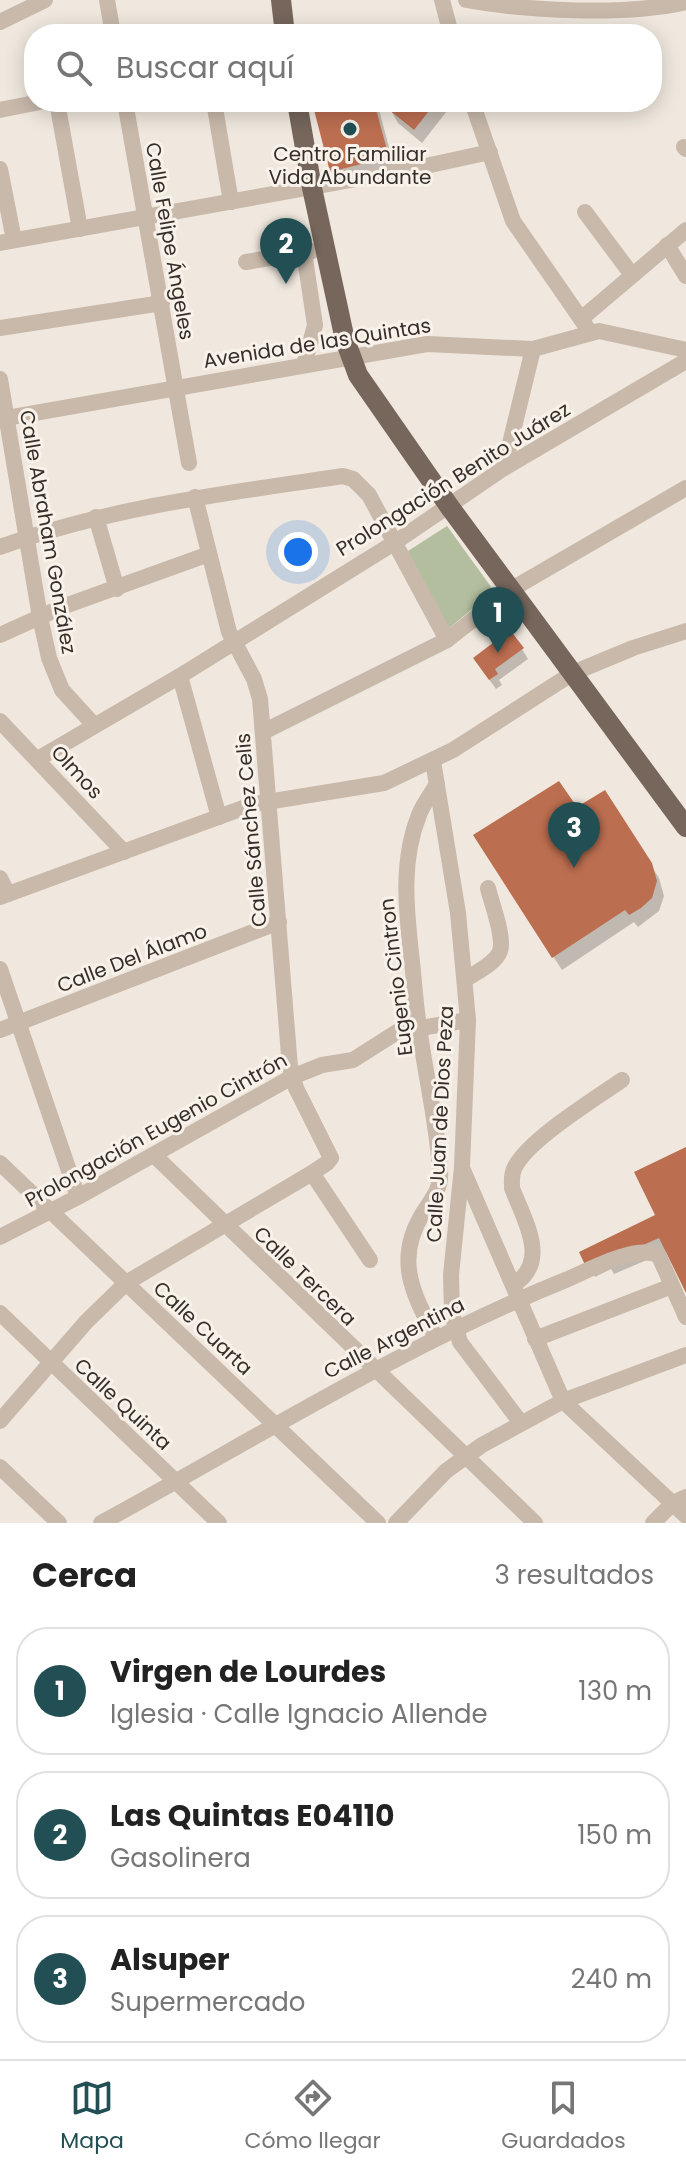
<!DOCTYPE html>
<html lang="es">
<meta charset="utf-8">
<style>
:root{--surface:#fff;--page:#f6f6f6;--text:#222;--muted:#767676;--line:#e0e0e0;--accent:#224f54}
body{margin:0;font-family:Poppins,sans-serif;background:var(--page);color:var(--text)}
.you{position:absolute;left:298px;top:552px;width:28px;height:28px;margin:-20px;border:6px solid #fff;border-radius:50%;background:#1a73e8;box-shadow:0 0 0 12px #1a73e833}
.badge{display:grid;place-items:center;width:52px;height:52px;border-radius:50%;background:var(--accent);color:#fff;font-size:26px;font-weight:700}
.pin{position:absolute;translate:-50% -66px;filter:drop-shadow(0 2px 4px #0008)}
.pin::after{content:'';position:absolute;top:42px;width:28px;height:24px;background:inherit;clip-path:polygon(0 0,100% 0,50% 100%)}
.list{margin:0;padding:0;list-style:none}
h2{display:flex;justify-content:space-between;align-items:center;height:104px;margin:0;padding:0 32px;font-size:34px}
h2 small{font-size:26px;font-weight:400;color:var(--muted)}
.list li{display:grid;grid-template-columns:52px 1fr auto;gap:24px;align-items:center;box-sizing:border-box;height:128px;margin:0 16px 16px;padding:0 16px;border:2px solid var(--line);border-radius:32px}
.list b{display:block;font-size:30px;white-space:nowrap}
.list p{margin:0;font-size:26px;white-space:nowrap;color:var(--muted)}
.list em{font-size:26px;font-style:normal;color:var(--muted)}
.icon{flex:none;width:44px;height:44px;fill:none;stroke:currentColor;stroke-width:2;stroke-linecap:round;stroke-linejoin:round}
.map{position:relative;flex:none;width:686px;height:1523px;overflow:hidden}
.search{position:absolute;background:var(--surface);box-shadow:0 4px 20px #0003;left:24px;right:24px;top:24px;height:88px;display:flex;align-items:center;gap:20px;box-sizing:border-box;padding:0 28px;border-radius:32px;color:var(--muted);font-size:30px}
.sheet{height:536px;background:var(--surface)}
nav{display:flex;justify-content:space-around;align-items:center;box-sizing:border-box;height:112px;border-top:2px solid var(--line);background:var(--surface);font-size:22px;color:var(--muted)}
nav a{display:grid;justify-items:center;gap:4px}
nav .on{color:var(--accent)}
.map>svg:first-child{display:block}
.green{fill:#b3be9f}
.shadow{fill:#0003}
.building{fill:#bc6e50}
.lines{fill:none;stroke-linecap:round;stroke-linejoin:round}
.minor{stroke:#c8b9aa;stroke-width:16}
.major{stroke:#76665c;stroke-width:20}
.poi-dot{fill:#224f54;stroke:#f8f2ea;stroke-width:3}
.labels{text-anchor:middle;stroke-width:6;stroke-linejoin:round;paint-order:stroke}
.poi-label{font-size:20px;fill:#362e29;stroke:#f8f2ea}
.street-label{font-size:20px;fill:#362e29;stroke:#f8f2ea}
</style>
<div class="map">
<svg width="686" height="1523" viewBox="0 0 686 1523">
<rect width="100%" height="100%" fill="#f0e8de"/>
<path class="green" d="M447 526 494 591 448 629 408 551Z"/>
<g class="shadow">
<path d="M314 102H377L395 170 340 185 332 171Z"/>
<path d="M396 102H454L422 143 398 123 390 109Z"/>
<path d="M522 649 528 659 499 680 502 685 496 689 481 668Z"/>
<path d="M576 810 650 864 659 878 664 896 659 911 638 927 634 922 562 970 483 849Z"/>
<path d="M686 1150V1289L668 1251 614 1274 611 1269 595 1277 587 1264 658 1216Z"/>
</g>
<g class="building">
<path d="M312 102H374L389 157 330 172Z"/>
<path d="M393 102H436L414 130 388 109Z"/>
<path d="M510 630 524 648 495 669 498 674 489 680 473 658Z"/>
<path d="M559 781 577 807 605 790 652 863 657 881 652 898 641 908 629 915 625 910 552 958 473 835Z"/>
<path d="M686 1147V1293L659 1238 605 1262 585 1265 579 1252 655 1215 634 1172Z"/>
</g>
<g class="lines">
<g class="minor">
<path d="M107 0 113 34"/>
<path d="M442 0 451 34"/>
<path d="M466 0C526 11 627 16 686 2"/>
<path d="M0 22 45 0"/>
<path d="M57 102 80 229"/>
<path d="M125 102 189 463"/>
<path d="M214 102 231 202"/>
<path d="M472 102 513 221 590 332"/>
<path d="M0 110 40 102"/>
<path d="M684 147 686 149"/>
<path d="M0 169 14 240"/>
<path d="M585 212 632 275"/>
<path d="M0 243 412 169 490 152"/>
<path d="M667 245 686 276"/>
<path d="M304 252 315 325 304 365"/>
<path d="M246 262 312 251"/>
<path d="M581 319 686 230"/>
<path d="M0 328 162 303"/>
<path d="M0 379 40 617 49 658 62 690 94 725"/>
<path d="M0 419 427 344 533 349 599 331 686 350"/>
<path d="M504 468 533 349"/>
<path d="M96 517 117 589"/>
<path d="M0 547C111 507 227 493 343 476L353 479 369 495 447 640"/>
<path d="M0 635 62 607 209 554"/>
<path d="M180 676 219 817"/>
<path d="M0 721 124 852"/>
<path d="M263 732 447 640 512 589 686 488"/>
<path d="M38 759 180 676 394 543 504 468 686 361"/>
<path d="M433 761 458 913 468 1020 462 1167 451 1275 452 1314 460 1342 521 1423"/>
<path d="M0 878 8 894"/>
<path d="M0 897 254 804 384 783 453 750 573 673 633 648 686 631"/>
<path d="M0 969 78 1197"/>
<path d="M466 979C477 972 496 963 500 951 505 937 491 902 488 888"/>
<path d="M0 1030 279 922"/>
<path d="M154 1155 535 1523"/>
<path d="M0 1163 378 1523"/>
<path d="M462 1168 563 1401 686 1516"/>
<path d="M312 1173 370 1260"/>
<path d="M0 1237 78 1197 292 1077 322 1065 353 1060 397 1032 468 1020"/>
<path d="M513 1285C551 1262 524 1220 512 1188 512 1181 511 1176 514 1169 526 1141 595 1099 622 1080"/>
<path d="M0 1313 219 1523"/>
<path d="M436 1338C413 1294 394 1260 423 1213 432 1199 442 1188 440 1170 437 1121 425 1074 419 1026 415 1002 414 977 411 953 406 907 401 860 419 815 423 804 431 794 437 784"/>
<path d="M535 1339 672 1286"/>
<path d="M0 1421 86 1322 126 1283 312 1173 327 1163 331 1158 296 1088 290 1067 260 699 254 679 229 632 195 497"/>
<path d="M0 1467 59 1523"/>
<path d="M101 1523C255 1439 404 1345 568 1279 589 1270 638 1243 659 1256L686 1317"/>
<path d="M396 1523 446 1471 482 1445 563 1401 686 1355"/>
<path d="M653 1523 673 1503 686 1497"/>
</g>
<g class="major">
<path d="M281 0 285 34"/>
<path d="M297 102 312 188 345 340 358 375 449 506 686 827"/>
</g>
</g>
<circle class="poi-dot" cx="350" cy="129" r="8"/>
<g class="labels">
<g class="poi-label">
<text x="350" y="161">Centro Familiar<tspan x="350" dy="23">Vida Abundante</tspan></text>
</g>
<g class="street-label">
<text transform="translate(170 241) rotate(80)" y="7">Calle Felipe Ángeles</text>
<text transform="translate(317 343) rotate(-9)" y="7">Avenida de las Quintas</text>
<text transform="translate(453 479) rotate(-32)" y="7">Prolongación Benito Juárez</text>
<text transform="translate(48 532) rotate(80)" y="7">Calle Abraham González</text>
<text transform="translate(77 772) rotate(47)" y="7">Olmos</text>
<text transform="translate(251 830) rotate(-95)" y="7">Calle Sánchez Celis</text>
<text transform="translate(132 958) rotate(-21)" y="7">Calle Del Álamo</text>
<text transform="translate(396 977) rotate(-97)" y="7">Eugenio Cintron</text>
<text transform="translate(440 1124) rotate(-87)" y="7">Calle Juan de Dios Peza</text>
<text transform="translate(156 1130) rotate(-29)" y="7">Prolongación Eugenio Cintrón</text>
<text transform="translate(305 1276) rotate(44)" y="7">Calle Tercera</text>
<text transform="translate(203 1328) rotate(43)" y="7">Calle Cuarta</text>
<text transform="translate(394 1338) rotate(-27)" y="7">Calle Argentina</text>
<text transform="translate(123 1404) rotate(43)" y="7">Calle Quinta</text>
</g>
</g>
</svg>
<div class="you"></div>
<div class="pin badge" style="left:498px;top:653px">1</div>
<div class="pin badge" style="left:286px;top:284px">2</div>
<div class="pin badge" style="left:574px;top:868px">3</div>
<div class="search"><svg class="icon" aria-label="search" viewBox="0 0 24 24"><circle cx="10" cy="10" r="6"/><path d="M15 15l6 6"/></svg>Buscar aquí</div>
</div>
<section class="sheet">
<h2>Cerca<small>3 resultados</small></h2>
<ul class="list">
<li><span class="badge">1</span><div><b>Virgen de Lourdes</b><p>Iglesia · Calle Ignacio Allende</p></div><em>130 m</em></li>
<li><span class="badge">2</span><div><b>Las Quintas E04110</b><p>Gasolinera</p></div><em>150 m</em></li>
<li><span class="badge">3</span><div><b>Alsuper</b><p>Supermercado</p></div><em>240 m</em></li>
</ul>
</section>
<nav>
<a class="on"><svg class="icon" aria-label="map" viewBox="0 0 24 24"><path d="M3 6l6-2 6 2 6-2v14l-6 2-6-2-6 2zM9 4v14M15 6v14"/></svg>Mapa</a>
<a><svg class="icon" aria-label="directions" viewBox="0 0 24 24"><path d="M12 3l9 9-9 9-9-9zM9 14v-3h6M13 9l2 2-2 2"/></svg>Cómo llegar</a>
<a><svg class="icon" aria-label="saved" viewBox="0 0 24 24"><path d="M7 4h10v16l-5-4-5 4z"/></svg>Guardados</a>
</nav>
